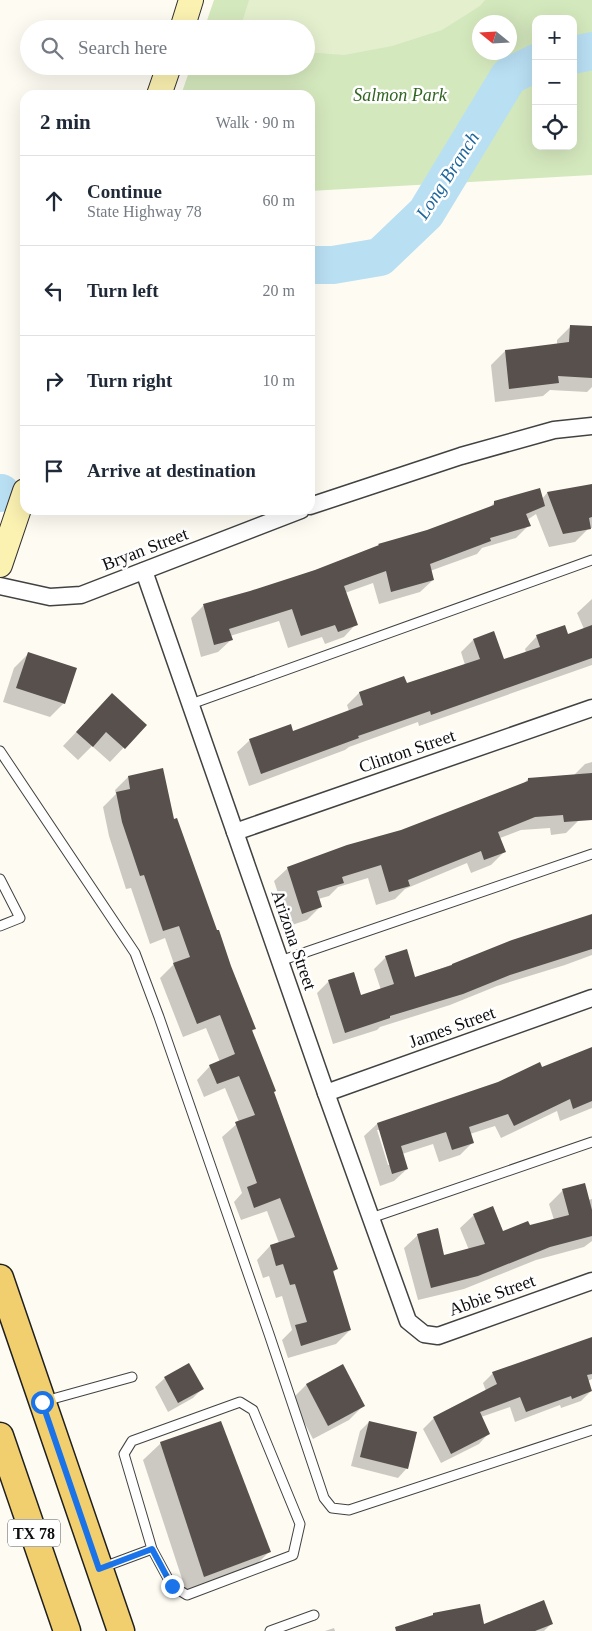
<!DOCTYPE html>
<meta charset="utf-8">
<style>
:root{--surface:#fff;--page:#f6f6f7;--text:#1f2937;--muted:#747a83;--line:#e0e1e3}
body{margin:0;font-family:Georgia,serif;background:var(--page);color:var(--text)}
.controls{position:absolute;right:15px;top:15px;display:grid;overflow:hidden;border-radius:10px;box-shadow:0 5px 20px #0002}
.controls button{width:45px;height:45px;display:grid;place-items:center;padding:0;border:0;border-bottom:1px solid var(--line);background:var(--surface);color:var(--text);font:25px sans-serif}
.compass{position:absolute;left:472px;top:15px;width:45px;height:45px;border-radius:50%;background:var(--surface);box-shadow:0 5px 20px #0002;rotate:288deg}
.stop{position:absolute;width:15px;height:15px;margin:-11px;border:4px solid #1a73e8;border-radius:50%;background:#fff}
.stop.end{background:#1a73e8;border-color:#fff;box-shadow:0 1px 5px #0008}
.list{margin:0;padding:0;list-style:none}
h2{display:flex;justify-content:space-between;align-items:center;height:65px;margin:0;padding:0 20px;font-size:21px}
h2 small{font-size:16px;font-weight:400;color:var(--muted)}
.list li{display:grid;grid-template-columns:32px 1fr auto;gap:15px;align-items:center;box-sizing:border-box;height:90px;padding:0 20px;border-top:1px solid var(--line)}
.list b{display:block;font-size:19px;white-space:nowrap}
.list p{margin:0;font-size:16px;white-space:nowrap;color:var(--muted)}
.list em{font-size:16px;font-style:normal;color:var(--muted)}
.icon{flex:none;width:28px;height:28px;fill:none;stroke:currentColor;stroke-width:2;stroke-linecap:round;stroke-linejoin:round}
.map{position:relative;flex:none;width:592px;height:1631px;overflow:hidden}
.search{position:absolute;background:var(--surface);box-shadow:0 5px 20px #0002;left:20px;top:20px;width:295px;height:55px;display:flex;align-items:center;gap:12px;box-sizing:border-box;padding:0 18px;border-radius:28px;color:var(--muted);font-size:19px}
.panel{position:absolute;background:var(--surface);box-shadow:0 5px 20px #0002;left:20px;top:90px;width:295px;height:425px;border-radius:15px}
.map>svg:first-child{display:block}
.green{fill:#d4e8bd;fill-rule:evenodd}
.pitch{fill:#e4efce}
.shadow{fill:#0003;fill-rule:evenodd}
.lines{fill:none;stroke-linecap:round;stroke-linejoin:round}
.river{stroke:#b9dff3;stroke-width:38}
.building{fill:#57504c}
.lane-casing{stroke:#424242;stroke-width:11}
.street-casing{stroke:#424242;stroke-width:19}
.secondary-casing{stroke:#313131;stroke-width:26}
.primary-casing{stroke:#202020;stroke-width:29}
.lane{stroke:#fff;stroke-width:9}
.street{stroke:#fff;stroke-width:16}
.secondary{stroke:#fbf1b1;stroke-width:24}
.primary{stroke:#f1cf6f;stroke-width:26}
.route{stroke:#1a73e8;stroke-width:6}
.labels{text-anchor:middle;stroke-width:5;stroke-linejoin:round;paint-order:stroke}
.shield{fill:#fff;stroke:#575757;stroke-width:1}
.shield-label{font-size:16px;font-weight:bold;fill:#0f0f0f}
.park-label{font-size:18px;font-style:italic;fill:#316522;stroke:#fff}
.street-label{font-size:18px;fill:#0f0f0f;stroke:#fff}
.water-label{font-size:19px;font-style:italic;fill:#1e679c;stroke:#fff}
</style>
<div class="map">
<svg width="592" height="1631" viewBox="0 0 592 1631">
<rect width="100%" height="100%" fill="#fefcf2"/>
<path class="green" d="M214 0H592V175L310 191V95H181L191 66H306V29H204ZM536 19H573V146H536ZM480 22H510V52H480Z"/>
<path class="pitch" d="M249 0H485L480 6 442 30 392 46 344 55 306 52V29H240Z"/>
<g class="shadow">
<path d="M571 326 592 327V387L587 392 550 390 543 396 495 402 491 365 505 351 557 345V340Z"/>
<path d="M592 486V528H589L575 542 549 547 536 514 527 520 529 525 516 538 482 548 477 554 430 571 433 580 420 592 379 604 373 583 345 593 356 624 344 637 325 644 322 637 288 648 279 621 230 636 231 640 218 652 201 657 191 618 203 606 250 593 427 531 488 509 494 503 542 499 547 493Z"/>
<path d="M592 599V665L419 726 418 722 349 747 345 750 249 786 237 752 250 740 292 733 349 711 347 705 359 693 406 685 465 665 461 652 473 640 503 661 526 653 525 649 537 636 567 635 584 629 577 613Z"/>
<path d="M28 654 64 703 50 717 3 702 14 668Z"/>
<path d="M98 709 145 725 110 762 92 746 78 760 63 746Z"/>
<path d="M592 762V816L579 820 566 833 551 835 550 828 521 830 500 838 505 851 491 865 471 873 467 863 405 889 395 899 376 905 368 878 338 887 329 896 318 899 320 907 307 920 289 926 274 881 288 868 401 831 523 784 528 779 574 775 585 764Z"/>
<path d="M128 777 173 821 254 1029 251 1032 336 1269 333 1273 350 1330 336 1344 288 1358 282 1340 292 1330 282 1296 276 1298 269 1276 263 1278 257 1260 270 1246 279 1243 267 1211 241 1220 234 1202 242 1193 222 1137 239 1122 225 1088 204 1097 197 1080 210 1066 220 1062 206 1028 183 1037 160 978 174 964 165 938 150 944 131 888 126 889 109 836 103 807 116 794 115 790Z"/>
<path d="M592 915V955L565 965 497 986 450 1005 380 1027 377 1030 333 1044 317 993 329 981 360 997 381 990 374 969 386 957 414 978Z"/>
<path d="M592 1049V1108L560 1121 557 1111 501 1138 495 1126 470 1134 473 1142 460 1155 439 1162 433 1144 402 1154 407 1169 394 1181 380 1186 364 1136 377 1124 541 1069ZM377 1130H380L391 1165H388Z"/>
<path d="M562 1191 588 1200 592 1199V1241L584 1247 536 1260 464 1289 418 1300 404 1248 418 1235 443 1257 469 1250 460 1228 474 1215 502 1233 554 1220 549 1204Z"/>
<path d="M592 1338V1379L588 1381 591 1391 581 1401 561 1408 560 1405 515 1422 510 1407 481 1417 489 1433 479 1444 441 1463 423 1429 434 1418 486 1391 483 1383 493 1373Z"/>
<path d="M342 1366 363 1406 349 1420 313 1439 292 1399 306 1385Z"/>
<path d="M165 1378 202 1389 193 1398 168 1412 155 1387Z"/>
<path d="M369 1422 407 1468 398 1478 351 1466 360 1431Z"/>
<path d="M161 1443 269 1552 251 1570 187 1594 143 1460Z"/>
<path d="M552 1623 544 1631H396L483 1625Z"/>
<path d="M334 1628 335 1631H325Z"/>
</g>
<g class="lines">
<g class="river">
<path d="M573 55 592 51"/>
<path d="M310 265H333L380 257 426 213 509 76 536 63"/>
<path d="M0 493H1"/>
</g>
</g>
<g class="building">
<path d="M570 325 592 326V378L558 376 559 383 509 389 505 350 569 342Z"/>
<path d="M592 484V517L589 518 591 529 563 534 547 492Z"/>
<path d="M540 488 545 506 526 514 531 526 490 538 491 541 430 564 434 580 391 592 386 571 344 586 358 625 338 632 335 625 301 636 292 609 229 629 233 640 214 645 203 604 250 591 315 570 379 545 378 544 427 530 494 505V501Z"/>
<path d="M565 625 568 634 592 625V658L431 715 430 711 358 736 359 738 261 774 249 739 291 724 293 731 363 705 359 692 404 676 407 683 480 659 473 639 494 631 504 659 540 647 536 635Z"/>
<path d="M28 652 77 668 65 704 16 688Z"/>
<path d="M112 693 147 725 125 749 106 732 93 747 76 732Z"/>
<path d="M163 768 174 819 177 818 217 930H219L231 966 256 1029 252 1030 276 1091 274 1092 338 1269 333 1271 351 1330 301 1346 295 1325 307 1322 295 1284 290 1285 283 1264 276 1266 270 1245 295 1237 280 1198 254 1208 247 1187 257 1183 235 1122 255 1115 239 1076 217 1084 209 1065 235 1054 220 1015 197 1024 173 963 190 957 179 926 163 931 144 875 140 876 122 822 116 792 130 789 128 776Z"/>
<path d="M592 773V820L564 822 563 815 535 817 498 832 506 852 484 860 481 851 408 880 410 886 389 892 381 865 342 877 344 883 317 891 322 907 302 914 287 867 347 845 401 830 528 781V778Z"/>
<path d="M592 914V949L510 975 463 994 390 1016V1018L345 1033 328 980 354 972 361 995 394 984 385 956 407 949 415 977 452 965V964L512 940Z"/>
<path d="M592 1047V1101L573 1109 570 1099 514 1126 508 1114 469 1127 474 1143 452 1150 446 1132 401 1146 408 1169 392 1174 377 1123 498 1082 540 1062 542 1067Z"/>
<path d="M585 1183 592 1210V1236L550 1247 478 1276 431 1288 417 1234 438 1228 444 1255 485 1244 473 1214 493 1206 503 1231 528 1221 530 1225 569 1215 562 1189Z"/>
<path d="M592 1337V1374L587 1375 592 1391 572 1399 571 1396 526 1412 520 1397 480 1412 490 1434 451 1454 433 1417 497 1384 492 1372Z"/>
<path d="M189 1363 204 1389 178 1403 164 1377Z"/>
<path d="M343 1364 365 1406 328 1426 306 1384Z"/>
<path d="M221 1421 271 1552 204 1577 160 1442Z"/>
<path d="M369 1421 417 1432 408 1469 360 1457Z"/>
<path d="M544 1600 553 1624 535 1631H396L395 1627 433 1615V1613L480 1604 484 1624Z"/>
</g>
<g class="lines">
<g class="lane-casing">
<g id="lane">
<path d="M191 704 592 560"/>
<path d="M0 751 135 953 159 1017 269 1334 324 1498 332 1508 349 1510 592 1430"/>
<path d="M0 879 20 918 0 926"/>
<path d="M280 961 592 854"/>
<path d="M371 1218 592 1142"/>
<path d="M45 1401 132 1377"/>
<path d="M101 1568 152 1549 124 1454 132 1441 240 1402 253 1410 300 1524 293 1555 187 1595 172 1586 152 1549"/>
<path d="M270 1631 314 1615"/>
</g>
</g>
<g class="street-casing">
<g id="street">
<path d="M310 506 461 456 554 430 592 426"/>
<path d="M144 571 326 1093 408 1321 424 1334 438 1336 592 1281"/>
<path d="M0 586 50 597 81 595 301 510"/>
<path d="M235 832 592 708"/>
<path d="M326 1093 592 998"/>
</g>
</g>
<g class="secondary-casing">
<g id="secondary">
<path d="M182 29 191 0"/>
<path d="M159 95 169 66"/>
<path d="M0 565 25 491"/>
</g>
</g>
<g class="primary-casing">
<g id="primary">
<path d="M0 1278 121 1631"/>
<path d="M0 1436 67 1631"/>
</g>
</g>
<use href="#lane" class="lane"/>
<use href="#street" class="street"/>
<use href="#secondary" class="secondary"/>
<use href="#primary" class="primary"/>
</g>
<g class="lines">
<path class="route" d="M42 1402 99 1569 152 1549 172 1586"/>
</g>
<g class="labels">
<rect class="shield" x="8" y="1519.5" width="52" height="27" rx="4"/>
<g class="shield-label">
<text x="34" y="1539">TX 78</text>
</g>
<g class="park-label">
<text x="400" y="101">Salmon Park</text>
</g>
<g class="street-label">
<text transform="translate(145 549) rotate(-21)" y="6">Bryan Street</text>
<text transform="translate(407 751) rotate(-19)" y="6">Clinton Street</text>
<text transform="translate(294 940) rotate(71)" y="6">Arizona Street</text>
<text transform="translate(452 1027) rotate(-20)" y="6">James Street</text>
<text transform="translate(492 1295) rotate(-20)" y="6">Abbie Street</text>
</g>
<g class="water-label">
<text transform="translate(447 175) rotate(-57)" y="7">Long Branch</text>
</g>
</g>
</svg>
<div class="controls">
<button>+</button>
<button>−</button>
<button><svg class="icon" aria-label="locate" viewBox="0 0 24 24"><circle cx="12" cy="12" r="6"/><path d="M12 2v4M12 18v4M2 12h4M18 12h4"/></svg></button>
</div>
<svg class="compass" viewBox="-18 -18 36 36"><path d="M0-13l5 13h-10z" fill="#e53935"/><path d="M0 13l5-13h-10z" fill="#747a83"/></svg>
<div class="stop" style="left:42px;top:1402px"></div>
<div class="stop end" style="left:172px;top:1586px"></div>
<div class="search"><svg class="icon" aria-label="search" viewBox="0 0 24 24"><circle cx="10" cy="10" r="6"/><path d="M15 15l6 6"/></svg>Search here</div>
<section class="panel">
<h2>2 min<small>Walk · 90 m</small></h2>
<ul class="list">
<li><svg class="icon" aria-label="ahead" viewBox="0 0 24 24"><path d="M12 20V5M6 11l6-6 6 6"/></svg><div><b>Continue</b><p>State Highway 78</p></div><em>60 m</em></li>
<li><svg class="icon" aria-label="left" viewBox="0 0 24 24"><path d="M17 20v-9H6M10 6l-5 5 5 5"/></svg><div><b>Turn left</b></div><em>20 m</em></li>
<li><svg class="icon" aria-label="right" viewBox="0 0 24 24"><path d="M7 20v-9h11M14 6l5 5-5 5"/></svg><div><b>Turn right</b></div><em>10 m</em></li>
<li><svg class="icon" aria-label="arrive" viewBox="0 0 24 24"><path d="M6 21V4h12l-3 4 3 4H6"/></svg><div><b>Arrive at destination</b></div></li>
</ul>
</section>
</div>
